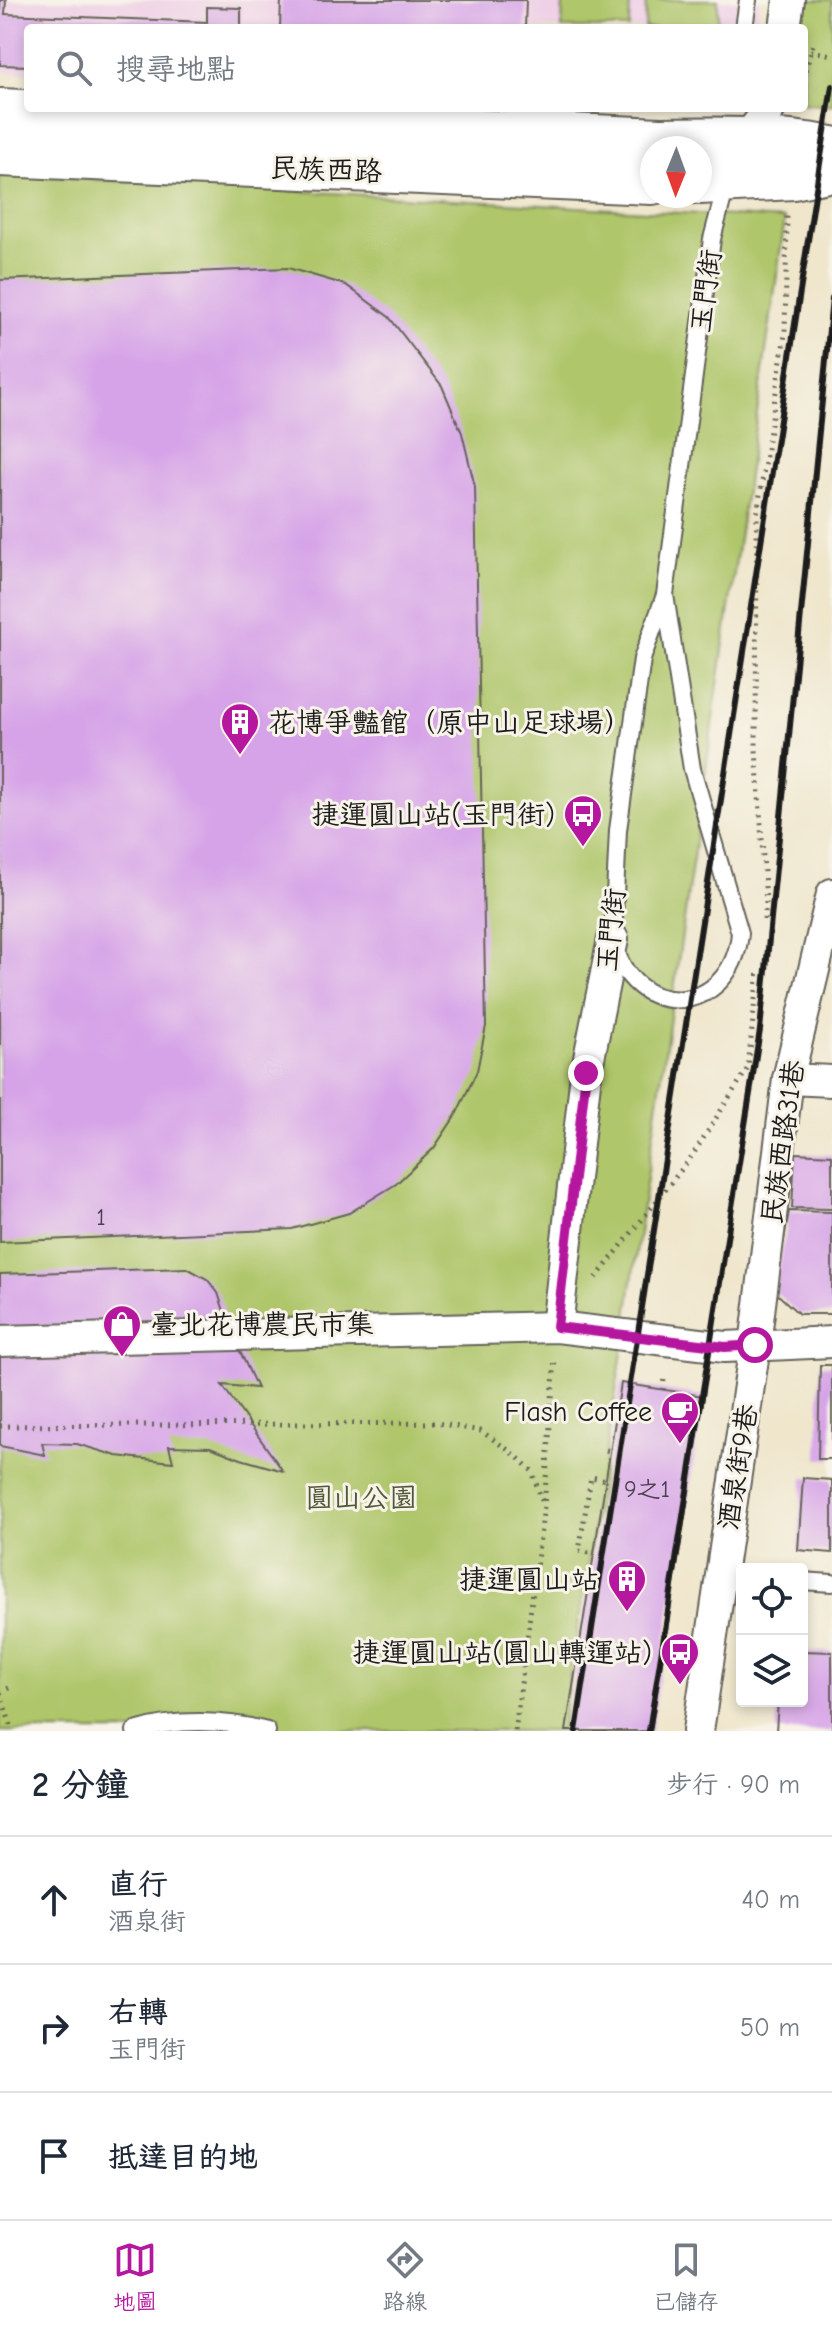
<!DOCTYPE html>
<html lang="zh-TW">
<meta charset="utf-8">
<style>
:root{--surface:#fff;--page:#f6f6f7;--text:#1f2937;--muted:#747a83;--line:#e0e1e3;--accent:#b5179e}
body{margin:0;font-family:"Comic Neue","LXGW WenKai TC",sans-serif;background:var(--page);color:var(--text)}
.controls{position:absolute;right:24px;bottom:24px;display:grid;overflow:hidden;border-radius:8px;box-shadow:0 4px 12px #0003}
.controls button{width:72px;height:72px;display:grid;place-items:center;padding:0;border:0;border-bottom:2px solid var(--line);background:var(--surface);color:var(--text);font:40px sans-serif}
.compass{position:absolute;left:640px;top:136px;width:72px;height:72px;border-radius:50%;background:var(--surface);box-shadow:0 4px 12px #0003;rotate:181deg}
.stop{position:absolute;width:24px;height:24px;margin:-18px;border:6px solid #b5179e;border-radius:50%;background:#fff}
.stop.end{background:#b5179e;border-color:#fff;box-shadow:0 2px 8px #0008}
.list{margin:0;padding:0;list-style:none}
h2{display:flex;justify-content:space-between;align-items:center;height:104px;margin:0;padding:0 32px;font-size:34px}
h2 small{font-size:26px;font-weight:400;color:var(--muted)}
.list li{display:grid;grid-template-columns:52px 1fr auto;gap:24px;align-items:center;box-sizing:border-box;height:128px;padding:0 32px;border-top:2px solid var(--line)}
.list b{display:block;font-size:30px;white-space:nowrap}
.list p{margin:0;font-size:26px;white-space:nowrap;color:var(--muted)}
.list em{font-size:26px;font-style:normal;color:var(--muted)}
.icon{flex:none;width:44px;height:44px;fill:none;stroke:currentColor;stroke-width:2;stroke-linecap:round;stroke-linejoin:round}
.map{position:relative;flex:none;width:832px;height:1731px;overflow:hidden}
.search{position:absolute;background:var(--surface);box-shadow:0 4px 12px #0003;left:24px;right:24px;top:24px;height:88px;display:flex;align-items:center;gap:20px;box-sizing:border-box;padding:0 28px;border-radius:8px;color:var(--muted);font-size:30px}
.sheet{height:488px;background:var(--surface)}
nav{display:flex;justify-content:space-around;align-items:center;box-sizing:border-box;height:112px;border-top:2px solid var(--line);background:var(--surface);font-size:22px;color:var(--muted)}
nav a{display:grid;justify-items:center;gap:4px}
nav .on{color:var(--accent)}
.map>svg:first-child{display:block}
.built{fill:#efd0e7}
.green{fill:#afc66b;stroke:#667144;stroke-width:2}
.building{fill:#d6a3e8}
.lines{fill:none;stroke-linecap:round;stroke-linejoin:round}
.lane-casing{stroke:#66635a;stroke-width:20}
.street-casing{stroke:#66635a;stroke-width:34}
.secondary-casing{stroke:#66635a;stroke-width:48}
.path{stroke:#66635a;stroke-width:5;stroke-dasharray:2 6;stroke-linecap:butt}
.lane{stroke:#fff;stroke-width:16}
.street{stroke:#fff;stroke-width:30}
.secondary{stroke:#fff;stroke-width:44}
.rail{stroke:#1c1c1c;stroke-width:6}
.route{stroke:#b5179e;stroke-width:10}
.labels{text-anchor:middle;stroke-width:6;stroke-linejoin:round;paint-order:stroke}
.number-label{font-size:24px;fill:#4a3e4f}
.street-label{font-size:28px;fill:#1c1c1c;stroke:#f7f3e8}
.poi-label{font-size:28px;fill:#1c1c1c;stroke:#f7f3e8;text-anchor:end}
.park-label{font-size:28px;fill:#4f5838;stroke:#f7f3e8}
</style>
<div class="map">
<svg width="832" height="1731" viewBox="0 0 832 1731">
<rect width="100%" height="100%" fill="#f7f3e8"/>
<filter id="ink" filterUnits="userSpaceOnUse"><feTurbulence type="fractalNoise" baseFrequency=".0125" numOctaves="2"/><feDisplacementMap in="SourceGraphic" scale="16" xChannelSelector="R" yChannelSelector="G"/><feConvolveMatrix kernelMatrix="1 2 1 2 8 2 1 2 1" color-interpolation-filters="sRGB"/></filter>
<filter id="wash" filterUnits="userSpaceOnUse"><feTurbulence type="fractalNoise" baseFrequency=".006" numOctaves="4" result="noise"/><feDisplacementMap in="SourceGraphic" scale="32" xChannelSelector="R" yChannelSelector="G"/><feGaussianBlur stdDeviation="1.8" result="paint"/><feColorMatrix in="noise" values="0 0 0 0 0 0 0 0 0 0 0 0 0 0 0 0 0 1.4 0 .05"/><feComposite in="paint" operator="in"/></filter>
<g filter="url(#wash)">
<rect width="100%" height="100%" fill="#efe6cc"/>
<path class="built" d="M0 0H760L755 28H28V73L0 72Z"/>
<g class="green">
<path d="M563 0H630L629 28H562Z"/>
<path d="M646 0H718V28H645Z"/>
<path d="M805 0H832V105L804 104V28H801Z"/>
<path d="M0 174 785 219 619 1372 561 1731H0Z"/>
</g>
<g id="blocks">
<g class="building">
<path d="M0 0H6L5 14 207 22V7L241 8V28H28V66L0 65Z"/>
<path d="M281 0H526L525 28H280Z"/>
<path d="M288 268 346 285 389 317 442 386 462 433 475 487 486 1026 477 1071 456 1115 434 1148 396 1184 349 1213 292 1229 0 1242V280Z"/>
<path d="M795 1153 832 1155V1209L792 1208Z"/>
<path d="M789 1211 832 1212V1314H799L775 1292Z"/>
<path d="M187 1268 207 1279 218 1293 231 1332 257 1388 222 1385 283 1471 241 1459 210 1447 169 1446 173 1462 117 1456 77 1444 42 1443 45 1455 0 1446V1274Z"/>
<path d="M820 1365H832V1459H818Z"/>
<path d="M621 1383 704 1396 651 1731H566Z"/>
<path d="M803 1478 832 1480V1553L798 1550Z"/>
<path d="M802 1651 832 1652V1731H776L778 1701H802Z"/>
</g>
</g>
</g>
<g filter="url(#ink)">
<use href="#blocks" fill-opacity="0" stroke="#66635a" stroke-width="2"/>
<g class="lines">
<g class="lane-casing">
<g id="lane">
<path d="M744 28 748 0"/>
<path d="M665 595 692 769 740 933C732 1018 630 1023 613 939L618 830 642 659 665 595 712 239 727 182"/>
<path d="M802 1581 832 1583"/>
<path d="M135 1731C175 1718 227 1720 267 1731"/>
</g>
</g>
<g class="street-casing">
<g id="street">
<path d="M785 28 789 0"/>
<path d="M746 139 770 108"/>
<path d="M788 1079 832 1081"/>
<path d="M557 1327 586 1073 613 939"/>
<path d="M0 1341 557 1327 725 1347 832 1342"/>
<path d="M698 1731 755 1345 788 1079 832 894"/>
</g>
</g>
<g class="secondary-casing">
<g id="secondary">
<path d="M0 111 661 140C719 139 775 138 832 149"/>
<path d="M0 154 652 182"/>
<path d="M700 182 793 177 832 169"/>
</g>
</g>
<g class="path">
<path d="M811 51 832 55"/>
<path d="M804 78 813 44"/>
<path d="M764 920 766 902 756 750 757 514 785 334 787 213"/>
<path d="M596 1278 692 1156 748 1068 758 970"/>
<path d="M663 1390 664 1379"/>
<path d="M0 1426 437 1423 481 1431 514 1454 532 1471 542 1501"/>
<path d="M606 1450 610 1451"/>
<path d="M589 1553 579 1551 591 1477 606 1480"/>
<path d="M0 1692 9 1688"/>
<path d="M0 1693 13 1731"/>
<path d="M515 1731 544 1506 555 1358"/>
</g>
<use href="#lane" class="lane"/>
<use href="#street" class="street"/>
<use href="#secondary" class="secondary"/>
<g class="rail">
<path d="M576 1731 832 86"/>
<path d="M649 1731 760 1030 832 299"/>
</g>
</g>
</g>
<g class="lines" filter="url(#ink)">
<path class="route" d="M586 1073 557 1327 725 1347 755 1345"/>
</g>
<defs>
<g id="building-pin" transform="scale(2)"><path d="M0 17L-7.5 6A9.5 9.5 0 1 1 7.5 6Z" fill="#b5179e" stroke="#f7f3e8"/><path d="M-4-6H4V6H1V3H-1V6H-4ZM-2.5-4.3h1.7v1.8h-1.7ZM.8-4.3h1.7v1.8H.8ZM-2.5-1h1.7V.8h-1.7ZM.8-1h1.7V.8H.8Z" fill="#fff"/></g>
<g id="bus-pin" transform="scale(2)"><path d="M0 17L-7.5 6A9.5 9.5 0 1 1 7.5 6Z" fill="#b5179e" stroke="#f7f3e8"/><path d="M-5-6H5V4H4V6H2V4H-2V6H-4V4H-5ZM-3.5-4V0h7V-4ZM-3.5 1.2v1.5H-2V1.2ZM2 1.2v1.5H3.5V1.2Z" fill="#fff"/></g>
<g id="shop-pin" transform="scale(2)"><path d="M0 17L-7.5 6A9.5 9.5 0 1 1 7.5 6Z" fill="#b5179e" stroke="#f7f3e8"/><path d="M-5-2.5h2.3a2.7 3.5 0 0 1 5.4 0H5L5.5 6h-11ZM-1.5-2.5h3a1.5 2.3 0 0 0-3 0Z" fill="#fff"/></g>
<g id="cafe-pin" transform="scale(2)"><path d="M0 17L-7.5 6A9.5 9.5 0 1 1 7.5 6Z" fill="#b5179e" stroke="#f7f3e8"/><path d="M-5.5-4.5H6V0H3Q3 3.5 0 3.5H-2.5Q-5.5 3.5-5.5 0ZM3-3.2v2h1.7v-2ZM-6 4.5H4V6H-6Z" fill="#fff"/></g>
</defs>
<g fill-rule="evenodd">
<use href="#building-pin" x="240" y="722"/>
<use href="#bus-pin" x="583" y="814"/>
<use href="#shop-pin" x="122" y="1324"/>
<use href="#cafe-pin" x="680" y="1411"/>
<use href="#building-pin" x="627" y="1579"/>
<use href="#bus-pin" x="680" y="1652"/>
</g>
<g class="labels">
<g class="number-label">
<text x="101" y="1225">1</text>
<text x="647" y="1497">9之1</text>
</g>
<g class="street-label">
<text transform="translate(326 169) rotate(2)" y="10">民族西路</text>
<text transform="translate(705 291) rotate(-82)" y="10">玉門街</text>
<text transform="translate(610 930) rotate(-84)" y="10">玉門街</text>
<text transform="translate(782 1142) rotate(-82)" y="10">民族西路31巷</text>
<text transform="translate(737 1467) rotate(-81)" y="10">酒泉街9巷</text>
</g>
<g class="poi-label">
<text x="268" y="732" text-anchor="start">花博爭豔館（原中山足球場）</text>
<text x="555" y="824">捷運圓山站(玉門街)</text>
<text x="150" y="1334" text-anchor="start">臺北花博農民市集</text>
<text x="652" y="1421">Flash Coffee</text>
<text x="599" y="1589">捷運圓山站</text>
<text x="652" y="1662">捷運圓山站(圓山轉運站)</text>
</g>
<g class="park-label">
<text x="361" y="1507">圓山公園</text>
</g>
</g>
</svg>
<div class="controls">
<button><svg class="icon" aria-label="locate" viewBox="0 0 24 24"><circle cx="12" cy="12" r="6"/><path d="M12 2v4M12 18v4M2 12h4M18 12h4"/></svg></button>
<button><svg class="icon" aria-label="layers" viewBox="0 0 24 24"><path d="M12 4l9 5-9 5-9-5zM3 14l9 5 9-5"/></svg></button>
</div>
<svg class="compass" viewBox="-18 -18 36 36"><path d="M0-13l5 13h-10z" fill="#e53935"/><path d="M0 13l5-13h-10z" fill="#747a83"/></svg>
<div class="stop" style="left:755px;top:1345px"></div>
<div class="stop end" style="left:586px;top:1073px"></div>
<div class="search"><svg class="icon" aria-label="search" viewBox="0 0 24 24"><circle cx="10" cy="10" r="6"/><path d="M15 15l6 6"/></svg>搜尋地點</div>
</div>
<section class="sheet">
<h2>2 分鐘<small>步行 · 90 m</small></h2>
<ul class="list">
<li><svg class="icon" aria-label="ahead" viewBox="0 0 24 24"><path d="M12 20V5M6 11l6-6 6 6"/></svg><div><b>直行</b><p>酒泉街</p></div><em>40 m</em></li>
<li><svg class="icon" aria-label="right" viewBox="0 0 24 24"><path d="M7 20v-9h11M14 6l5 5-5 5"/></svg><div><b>右轉</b><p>玉門街</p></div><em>50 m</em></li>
<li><svg class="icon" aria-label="arrive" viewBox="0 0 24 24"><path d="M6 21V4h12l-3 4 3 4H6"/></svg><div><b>抵達目的地</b></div></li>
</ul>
</section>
<nav>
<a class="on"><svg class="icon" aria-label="map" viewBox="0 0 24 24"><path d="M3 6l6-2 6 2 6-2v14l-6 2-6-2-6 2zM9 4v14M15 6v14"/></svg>地圖</a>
<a><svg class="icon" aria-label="directions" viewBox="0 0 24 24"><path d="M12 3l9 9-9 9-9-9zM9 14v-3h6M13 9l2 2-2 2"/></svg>路線</a>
<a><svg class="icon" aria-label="saved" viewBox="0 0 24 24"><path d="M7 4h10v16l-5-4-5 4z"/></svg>已儲存</a>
</nav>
